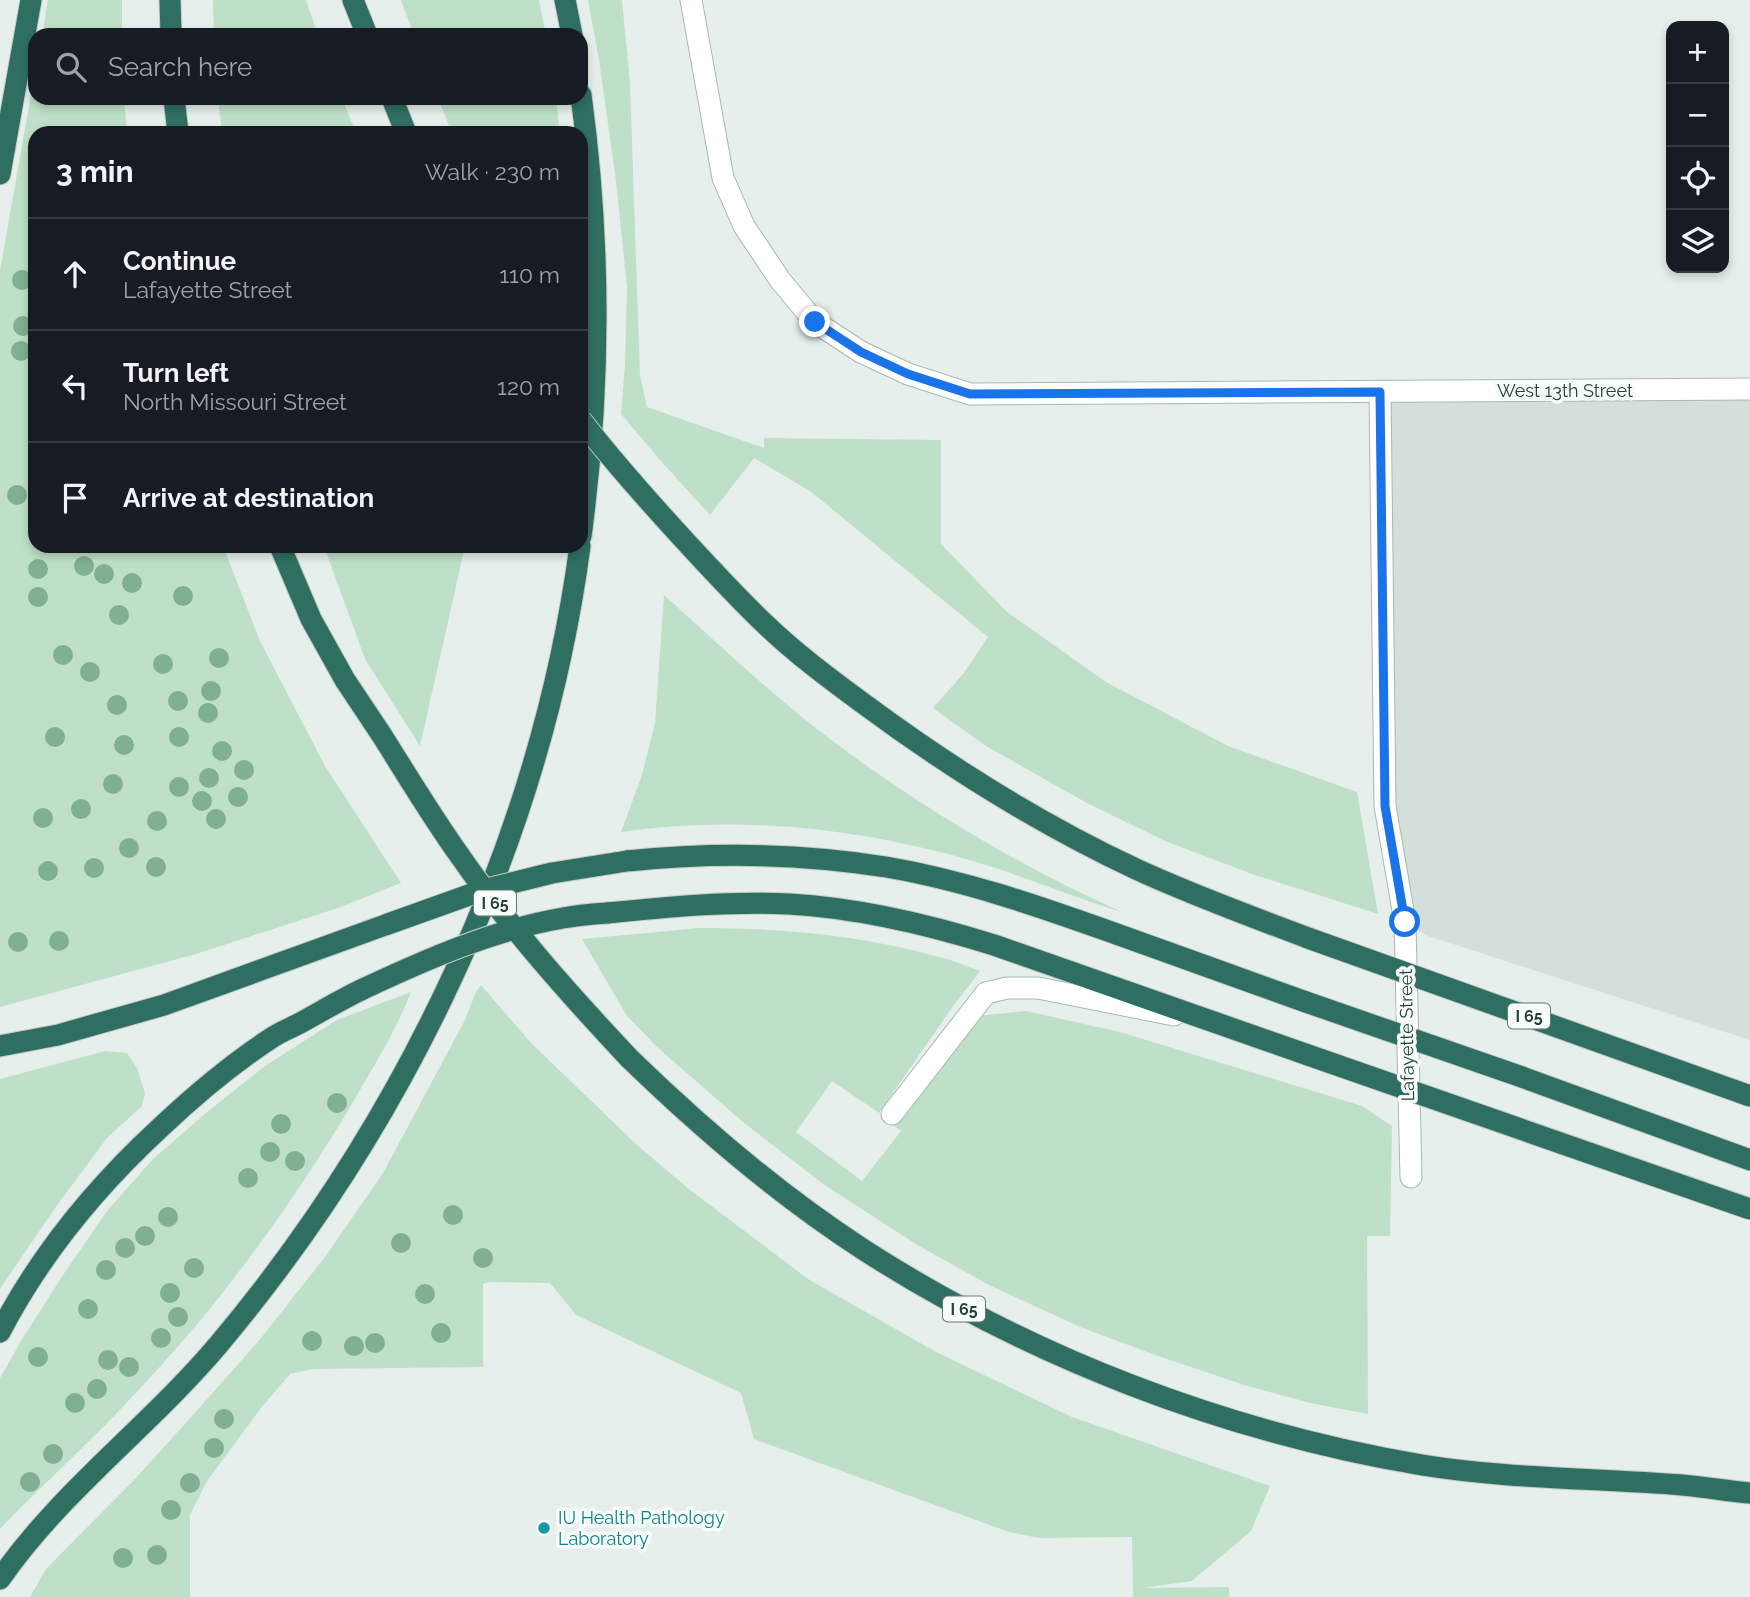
<!DOCTYPE html>
<meta charset="utf-8">
<style>
:root{--surface:#171b24;--page:#20242c;--text:#f1f3f6;--muted:#9ea1a6;--line:#363941}
body{margin:0;font-family:Raleway,sans-serif;background:var(--page);color:var(--text)}
.controls{position:absolute;right:21px;top:21px;display:grid;overflow:hidden;border-radius:14px;box-shadow:0 4px 10px #0003}
.controls button{width:63px;height:63px;display:grid;place-items:center;padding:0;border:0;border-bottom:2px solid var(--line);background:var(--surface);color:var(--text);font:35px sans-serif}
.stop{position:absolute;width:21px;height:21px;margin:-16px;border:5px solid #1a73e8;border-radius:50%;background:#fff}
.stop.end{background:#1a73e8;border-color:#fff;box-shadow:0 2px 7px #0008}
.list{margin:0;padding:0;list-style:none}
h2{display:flex;justify-content:space-between;align-items:center;height:91px;margin:0;padding:0 28px;font-size:30px}
h2 small{font-size:23px;font-weight:400;color:var(--muted)}
.list li{display:grid;grid-template-columns:46px 1fr auto;gap:21px;align-items:center;box-sizing:border-box;height:112px;padding:0 28px;border-top:2px solid var(--line)}
.list b{display:block;font-size:26px;white-space:nowrap}
.list p{margin:0;font-size:23px;white-space:nowrap;color:var(--muted)}
.list em{font-size:23px;font-style:normal;color:var(--muted)}
.icon{flex:none;width:38px;height:38px;fill:none;stroke:currentColor;stroke-width:2;stroke-linecap:round;stroke-linejoin:round}
.map{position:relative;flex:none;width:1750px;height:1597px;overflow:hidden}
.search{position:absolute;background:var(--surface);box-shadow:0 4px 10px #0003;left:28px;top:28px;width:560px;height:77px;display:flex;align-items:center;gap:18px;box-sizing:border-box;padding:0 24px;border-radius:21px;color:var(--muted);font-size:26px}
.panel{position:absolute;background:var(--surface);box-shadow:0 4px 10px #0003;left:28px;top:126px;width:560px;height:427px;border-radius:21px}
.map>svg:first-child{display:block}
.built{fill:#d4dfda}
.green{fill:#bfe0c8}
.lines{fill:none;stroke-linecap:round;stroke-linejoin:round}
.minor-casing{stroke:#a8b8b2;stroke-width:23}
.highway-casing{stroke:#c2cac8;stroke-width:23}
.minor{stroke:#fff;stroke-width:21}
.highway{stroke:#2f6f62;stroke-width:21}
.highway-bridge-casing{stroke:#c2cac8;stroke-width:23;stroke-linecap:butt}
.highway-bridge{stroke:#2f6f62;stroke-width:21}
.tree{fill:#80af93}
.route{stroke:#1a73e8;stroke-width:9}
.culture-dot{fill:#0f9aa8;stroke:#f7fbf9;stroke-width:2.5}
.labels{text-anchor:middle;stroke-width:7;stroke-linejoin:round;paint-order:stroke}
.shield{fill:#f7fbf9;stroke:#637a73;stroke-width:2}
.shield-label{font-size:16px;font-weight:bold;fill:#24423a}
.street-label{font-size:18px;fill:#24423a;stroke:#f7fbf9}
.culture-label{font-size:18px;fill:#0d838f;stroke:#f7fbf9;text-anchor:start}
</style>
<div class="map">
<svg width="1750" height="1597" viewBox="0 0 1750 1597">
<rect width="100%" height="100%" fill="#e6efeb"/>
<path class="built" d="M1750 389V1040L1425 935 1405 922 1385 806 1380 392Z"/>
<g class="green">
<path d="M48 0H122V35H42Z"/>
<path d="M213 0H306L318 35H214Z"/>
<path d="M401 0H539L546 35H414Z"/>
<path d="M588 0H622L630 83 640 376 647 407 764 448V438L941 440V544L1007 612 1106 682 1228 746 1357 792 1378 914 1252 874 1165 841 1087 803 986 746 933 708 963 674 988 637 810 491 754 458 710 515 659 459 621 414 625 365 627 287 616 181 599 60Z"/>
<path d="M35 71V98H124L127 133H35V546H223L260 641 325 766 401 883 338 908 196 954 0 1007V271Z"/>
<path d="M218 98H342L356 133H222Z"/>
<path d="M438 98H556L560 133H452Z"/>
<path d="M324 546H465L420 746 365 659Z"/>
<path d="M664 595C721 646 777 700 838 745 927 811 1023 868 1124 913 1073 897 1024 876 973 861 859 828 739 815 621 832L641 778 655 723Z"/>
<path d="M700 928C781 928 861 935 939 957 953 960 966 966 980 971L951 1009 879 1113 832 1081 796 1132 862 1181 901 1131 893 1125 977 1016 1026 1011 1120 1032 1362 1106 1392 1126 1390 1236H1367L1368 1414 1310 1403 1244 1385 1158 1356 1080 1327 989 1285 919 1246 823 1184 743 1122 658 1048 627 1016 582 939Z"/>
<path d="M481 985 531 1043 637 1145 690 1190 808 1279 936 1352 1072 1417 1270 1486 1251 1531 1192 1581 1142 1588 1229 1587V1597H1133L1132 1537 1039 1538 1009 1532 754 1439 741 1393 576 1315 550 1283 489 1282 483 1284V1367L313 1369 290 1374 261 1408 207 1481 190 1515V1597H30L46 1569 135 1479 202 1405 261 1338 325 1257 383 1173 464 1022 476 992Z"/>
<path d="M411 992C395 1033 371 1071 349 1109 293 1202 230 1290 157 1370 134 1395 111 1420 87 1443 58 1472 28 1499 0 1529V1378L21 1341 63 1275 107 1211 153 1159 206 1113 265 1066 337 1020Z"/>
<path d="M105 1051 127 1053 137 1068 145 1093 142 1106 107 1138 55 1208 0 1289V1079Z"/>
</g>
<g class="lines">
<g class="minor-casing">
<g id="minor">
<path d="M691 0 723 178 744 226 780 280 815 322 861 352 908 374 970 394 1750 389"/>
<path d="M1380 392 1385 806 1405 922 1411 1177"/>
<path d="M892 1114 986 993 1007 988H1038L1174 1015"/>
</g>
</g>
<g class="highway-casing">
<g id="highway">
<path d="M170 0 171 35"/>
<path d="M353 0 367 35"/>
<path d="M565 0 572 35"/>
<path d="M581 95C601 242 601 389 581 536"/>
<path d="M174 98 178 133"/>
<path d="M392 98 406 133"/>
<path d="M0 174 31 0"/>
<path d="M280 546 311 619 345 680 381 734"/>
<path d="M713 571C730 589 747 607 765 624 795 653 830 679 864 704 949 767 1040 824 1136 869 1192 895 1250 916 1308 938"/>
<path d="M627 861C715 852 798 853 886 867 963 880 1038 906 1111 932 1176 955 1241 979 1306 1002"/>
<path d="M607 913C667 907 728 901 789 904 859 908 927 924 994 945L1308 1055"/>
<path d="M0 1046 58 1035 164 1005 388 924"/>
<path d="M629 1058C701 1128 779 1195 864 1250 1032 1358 1226 1432 1422 1465 1508 1479 1596 1478 1682 1485 1705 1487 1727 1491 1750 1493"/>
<path d="M1522 1077 1750 1160"/>
<path d="M0 1332C40 1255 98 1185 161 1127 196 1094 233 1063 273 1037 282 1031 293 1027 302 1022 322 1011 342 999 363 989"/>
<path d="M0 1579C61 1491 150 1426 219 1344 407 1120 541 838 580 546"/>
</g>
</g>
<use href="#minor" class="minor"/>
<use href="#highway" class="highway"/>
<g class="highway-bridge-casing">
<g id="highway-bridge">
<path d="M581 420C622 473 667 522 713 571"/>
<path d="M381 734C407 775 432 817 460 856 510 928 569 994 629 1058"/>
<path d="M388 924 483 890 552 873 627 861"/>
<path d="M1308 938 1750 1096"/>
<path d="M363 989C427 959 493 930 563 918 578 915 592 914 607 913"/>
<path d="M1306 1002 1522 1077"/>
<path d="M1308 1055 1750 1209"/>
</g>
</g>
<use href="#highway-bridge" class="highway-bridge"/>
</g>
<g class="tree">
<circle cx="22" cy="280" r="10"/>
<circle cx="23" cy="326" r="10"/>
<circle cx="21" cy="351" r="10"/>
<circle cx="17" cy="495" r="10"/>
<circle cx="84" cy="566" r="10"/>
<circle cx="38" cy="569" r="10"/>
<circle cx="104" cy="574" r="10"/>
<circle cx="132" cy="583" r="10"/>
<circle cx="183" cy="596" r="10"/>
<circle cx="38" cy="597" r="10"/>
<circle cx="119" cy="615" r="10"/>
<circle cx="63" cy="655" r="10"/>
<circle cx="219" cy="658" r="10"/>
<circle cx="163" cy="664" r="10"/>
<circle cx="90" cy="672" r="10"/>
<circle cx="211" cy="691" r="10"/>
<circle cx="178" cy="701" r="10"/>
<circle cx="117" cy="705" r="10"/>
<circle cx="208" cy="713" r="10"/>
<circle cx="55" cy="737" r="10"/>
<circle cx="179" cy="737" r="10"/>
<circle cx="124" cy="745" r="10"/>
<circle cx="222" cy="751" r="10"/>
<circle cx="244" cy="770" r="10"/>
<circle cx="209" cy="778" r="10"/>
<circle cx="113" cy="784" r="10"/>
<circle cx="179" cy="787" r="10"/>
<circle cx="238" cy="797" r="10"/>
<circle cx="202" cy="801" r="10"/>
<circle cx="81" cy="809" r="10"/>
<circle cx="43" cy="818" r="10"/>
<circle cx="216" cy="819" r="10"/>
<circle cx="157" cy="821" r="10"/>
<circle cx="129" cy="848" r="10"/>
<circle cx="156" cy="867" r="10"/>
<circle cx="94" cy="868" r="10"/>
<circle cx="48" cy="871" r="10"/>
<circle cx="59" cy="941" r="10"/>
<circle cx="18" cy="942" r="10"/>
<circle cx="337" cy="1103" r="10"/>
<circle cx="281" cy="1124" r="10"/>
<circle cx="270" cy="1152" r="10"/>
<circle cx="295" cy="1161" r="10"/>
<circle cx="248" cy="1178" r="10"/>
<circle cx="453" cy="1215" r="10"/>
<circle cx="168" cy="1217" r="10"/>
<circle cx="145" cy="1236" r="10"/>
<circle cx="401" cy="1243" r="10"/>
<circle cx="125" cy="1248" r="10"/>
<circle cx="483" cy="1258" r="10"/>
<circle cx="194" cy="1268" r="10"/>
<circle cx="106" cy="1270" r="10"/>
<circle cx="170" cy="1293" r="10"/>
<circle cx="425" cy="1294" r="10"/>
<circle cx="88" cy="1309" r="10"/>
<circle cx="178" cy="1317" r="10"/>
<circle cx="441" cy="1333" r="10"/>
<circle cx="161" cy="1338" r="10"/>
<circle cx="312" cy="1341" r="10"/>
<circle cx="375" cy="1343" r="10"/>
<circle cx="354" cy="1346" r="10"/>
<circle cx="38" cy="1357" r="10"/>
<circle cx="108" cy="1360" r="10"/>
<circle cx="129" cy="1367" r="10"/>
<circle cx="97" cy="1389" r="10"/>
<circle cx="75" cy="1403" r="10"/>
<circle cx="224" cy="1419" r="10"/>
<circle cx="214" cy="1448" r="10"/>
<circle cx="53" cy="1454" r="10"/>
<circle cx="30" cy="1482" r="10"/>
<circle cx="190" cy="1483" r="10"/>
<circle cx="171" cy="1510" r="10"/>
<circle cx="157" cy="1555" r="10"/>
<circle cx="123" cy="1558" r="10"/>
</g>
<g class="lines">
<path class="route" d="M815 322 861 352 908 374 970 394 1380 392 1385 806 1405 922"/>
</g>
<circle class="culture-dot" cx="544" cy="1528" r="7"/>
<g class="labels">
<g class="shield">
<rect x="474" y="890.5" width="42" height="25" rx="5"/>
<rect x="1508" y="1003.5" width="42" height="25" rx="5"/>
<rect x="943" y="1296.5" width="42" height="25" rx="5"/>
</g>
<g class="shield-label">
<text x="495" y="909">I 65</text>
<text x="1529" y="1022">I 65</text>
<text x="964" y="1315">I 65</text>
</g>
<g class="street-label">
<text x="1565" y="397">West 13th Street</text>
<text transform="translate(1407 1035) rotate(-91)" y="6">Lafayette Street</text>
</g>
<g class="culture-label">
<text x="558" y="1524">IU Health Pathology<tspan x="558" dy="21">Laboratory</tspan></text>
</g>
</g>
</svg>
<div class="controls">
<button>+</button>
<button>−</button>
<button><svg class="icon" aria-label="locate" viewBox="0 0 24 24"><circle cx="12" cy="12" r="6"/><path d="M12 2v4M12 18v4M2 12h4M18 12h4"/></svg></button>
<button><svg class="icon" aria-label="layers" viewBox="0 0 24 24"><path d="M12 4l9 5-9 5-9-5zM3 14l9 5 9-5"/></svg></button>
</div>
<div class="stop" style="left:1405px;top:922px"></div>
<div class="stop end" style="left:815px;top:322px"></div>
<div class="search"><svg class="icon" aria-label="search" viewBox="0 0 24 24"><circle cx="10" cy="10" r="6"/><path d="M15 15l6 6"/></svg>Search here</div>
<section class="panel">
<h2>3 min<small>Walk · 230 m</small></h2>
<ul class="list">
<li><svg class="icon" aria-label="ahead" viewBox="0 0 24 24"><path d="M12 20V5M6 11l6-6 6 6"/></svg><div><b>Continue</b><p>Lafayette Street</p></div><em>110 m</em></li>
<li><svg class="icon" aria-label="left" viewBox="0 0 24 24"><path d="M17 20v-9H6M10 6l-5 5 5 5"/></svg><div><b>Turn left</b><p>North Missouri Street</p></div><em>120 m</em></li>
<li><svg class="icon" aria-label="arrive" viewBox="0 0 24 24"><path d="M6 21V4h12l-3 4 3 4H6"/></svg><div><b>Arrive at destination</b></div></li>
</ul>
</section>
</div>
